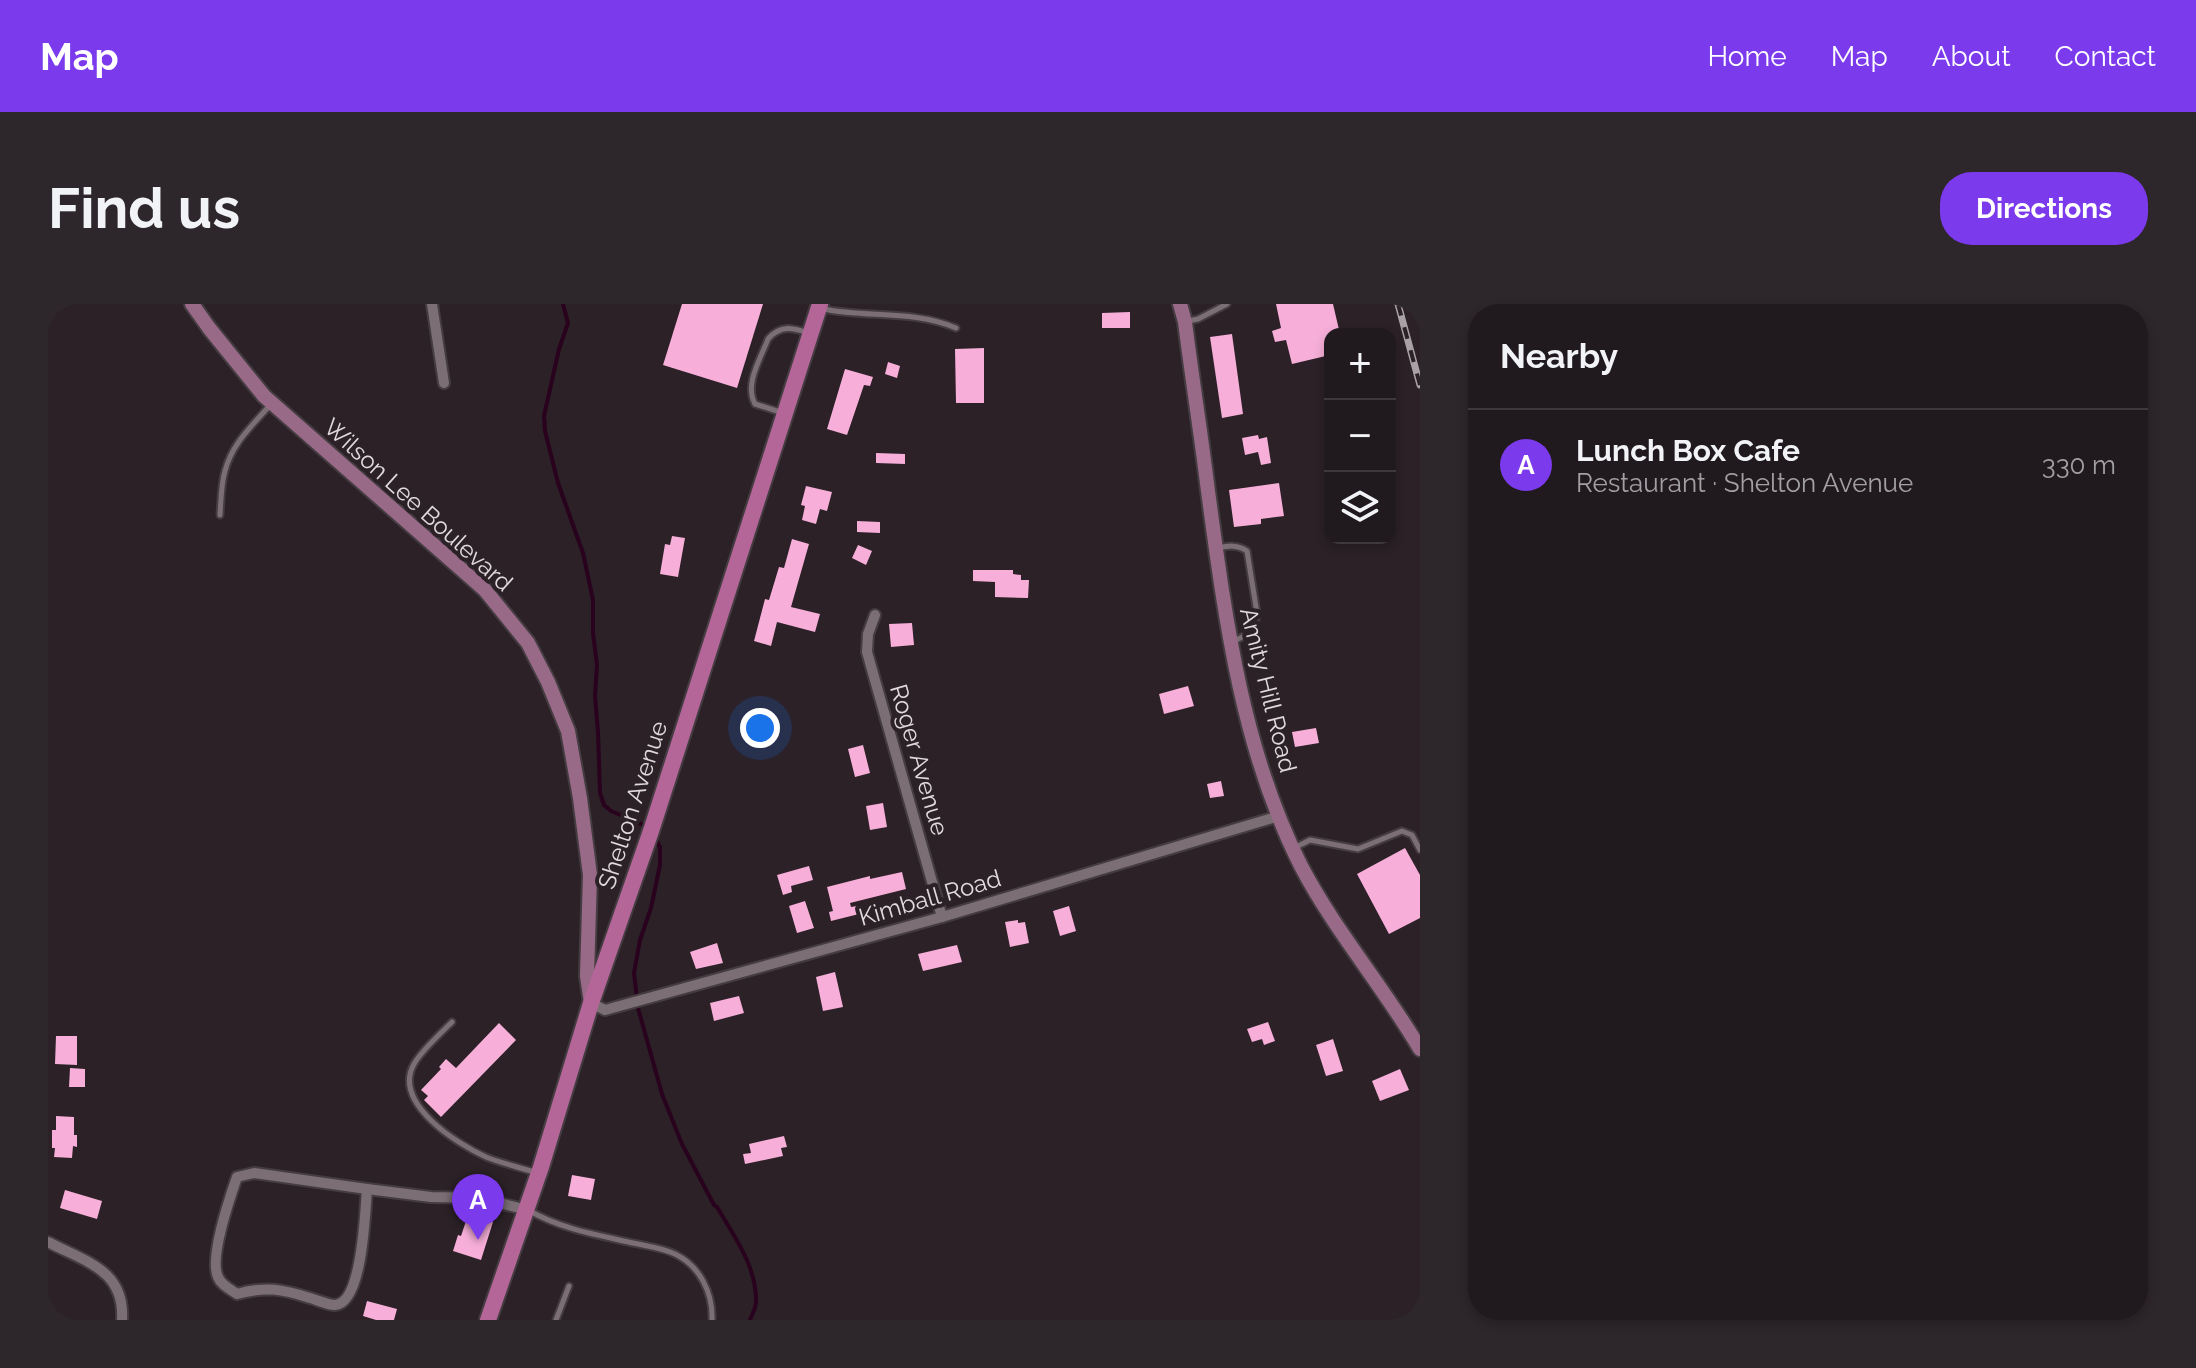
<!DOCTYPE html>
<meta charset="utf-8">
<style>
:root{--surface:#20191d;--page:#2d262a;--text:#f1f3f6;--muted:#a2a0a4;--line:#3d383b;--accent:#7c3aed}
body{margin:0;font-family:Raleway,sans-serif;background:var(--page);color:var(--text)}
.controls{position:absolute;right:24px;top:24px;display:grid;overflow:hidden;border-radius:16px;box-shadow:0 4px 12px #0003}
.controls button{width:72px;height:72px;display:grid;place-items:center;padding:0;border:0;border-bottom:2px solid var(--line);background:var(--surface);color:var(--text);font:40px sans-serif}
.you{position:absolute;left:712px;top:424px;width:28px;height:28px;margin:-20px;border:6px solid #fff;border-radius:50%;background:#1a73e8;box-shadow:0 0 0 12px #1a73e833}
.badge{display:grid;place-items:center;width:52px;height:52px;border-radius:50%;background:var(--accent);color:#fff;font-size:26px;font-weight:700}
.pin{position:absolute;translate:-50% -66px;filter:drop-shadow(0 2px 4px #0008)}
.pin::after{content:'';position:absolute;top:42px;width:28px;height:24px;background:inherit;clip-path:polygon(0 0,100% 0,50% 100%)}
.list{margin:0;padding:0;list-style:none}
h2{display:flex;justify-content:space-between;align-items:center;height:104px;margin:0;padding:0 32px;font-size:34px}
h2 small{font-size:26px;font-weight:400;color:var(--muted)}
.list li{display:grid;grid-template-columns:52px 1fr auto;gap:24px;align-items:center;box-sizing:border-box;height:112px;padding:0 32px;border-top:2px solid var(--line)}
.list b{display:block;font-size:30px;white-space:nowrap}
.list p{margin:0;font-size:26px;white-space:nowrap;color:var(--muted)}
.list em{font-size:26px;font-style:normal;color:var(--muted)}
.icon{flex:none;width:44px;height:44px;fill:none;stroke:currentColor;stroke-width:2;stroke-linecap:round;stroke-linejoin:round}
.map{position:relative;flex:none;width:1372px;height:1016px;overflow:hidden;border-radius:32px}
header{display:flex;align-items:center;gap:48px;box-sizing:border-box;height:112px;padding:0 40px;background:var(--accent);color:#fff}
header strong{font-size:38px}
nav{display:flex;gap:44px;margin-inline-start:auto;font-size:28px}
.intro{display:flex;align-items:center;justify-content:space-between;box-sizing:border-box;height:192px;padding:0 48px}
h1{margin:0;font-size:56px}
.button{padding:20px 36px;border-radius:32px;background:var(--accent);color:#fff;font-size:28px;font-weight:700}
main{display:flex;gap:48px;padding:0 48px}
aside{flex:1;background:var(--surface);border-radius:32px;box-shadow:0 4px 12px #0003}
.map>svg:first-child{display:block}
.lines{fill:none;stroke-linecap:round;stroke-linejoin:round}
.stream{stroke:#29021d;stroke-width:4}
.building{fill:#f7afd9}
.lane-casing{stroke:#443c41;stroke-width:9}
.street-casing{stroke:#443c41;stroke-width:14}
.secondary-casing{stroke:#443c41;stroke-width:18}
.primary-casing{stroke:#443c41;stroke-width:20}
.lane{stroke:#7b6e75;stroke-width:5}
.street{stroke:#7b6e75;stroke-width:10}
.secondary{stroke:#986a87;stroke-width:14}
.primary{stroke:#b56699;stroke-width:16}
.rail-casing{stroke:#a9a1a5;stroke-width:7}
.rail{stroke:#2b2127;stroke-width:4;stroke-dasharray:12;stroke-linecap:butt}
.labels{text-anchor:middle;stroke-width:8;stroke-linejoin:round;paint-order:stroke}
.street-label{font-size:24px;fill:#e1dadd;stroke:#2b2127}
</style>
<header>
<strong>Map</strong>
<nav><a>Home</a><a>Map</a><a>About</a><a>Contact</a></nav>
</header>
<div class="intro"><h1>Find us</h1><a class="button">Directions</a></div>
<main>
<div class="map">
<svg width="1372" height="1016" viewBox="0 0 1372 1016">
<rect width="100%" height="100%" fill="#2b2127"/>
<g class="lines">
<g class="stream">
<path d="M515 0 520 19 511 45 496 112 497 127 510 179 535 249 545 296V329L549 361 547 392 550 428 552 489 556 501 563 507 598 522"/>
<path d="M606 532 612 543V561L603 604 592 636 586 669 590 704 614 790 634 840 666 901 669 903C686 932 709 963 708 998 708 1004 704 1010 702 1016"/>
</g>
</g>
<g class="building">
<path d="M634 0H715L689 84 615 61Z"/>
<path d="M1228 0H1285L1292 30H1282V51L1244 60 1238 36 1227 38 1224 27 1233 24Z"/>
<path d="M1082 8V24H1054V9Z"/>
<path d="M1184 30 1195 110 1174 114 1162 33Z"/>
<path d="M936 44V99H908L907 45Z"/>
<path d="M840 58 852 62 849 74 837 70Z"/>
<path d="M797 65 825 73 822 82 816 81 799 131 779 125Z"/>
<path d="M1210 131 1211 135 1219 133 1223 159 1213 161 1210 148 1197 151 1194 134Z"/>
<path d="M828 149 857 150V160L828 159Z"/>
<path d="M1231 179 1236 212 1213 215V220L1186 223 1181 186Z"/>
<path d="M758 182 784 188 779 207 772 205 768 220 754 216 757 202 753 201Z"/>
<path d="M809 217 832 218V229L809 228Z"/>
<path d="M624 232 637 234 630 273 612 270 617 240 622 241Z"/>
<path d="M744 235 761 240 743 303 772 310 767 328 729 318 723 342 706 337 717 295 721 296 731 263 736 264Z"/>
<path d="M810 241 824 247 818 261 804 254Z"/>
<path d="M925 266H965V270L973 271V276H981L980 294 947 293V278L925 277Z"/>
<path d="M864 319 866 341 843 343 841 320Z"/>
<path d="M1140 382 1146 402 1116 410 1111 390Z"/>
<path d="M1268 424 1271 439 1247 443 1244 428Z"/>
<path d="M815 441 822 469 807 473 800 445Z"/>
<path d="M1173 477 1176 492 1162 494 1159 480Z"/>
<path d="M835 499 839 523 822 526 818 502Z"/>
<path d="M1357 544 1372 571V614L1341 630 1309 570Z"/>
<path d="M761 562 765 576 743 582 744 588 735 591 729 571Z"/>
<path d="M854 568 858 585 802 599 803 603 809 602 811 610 783 617 781 608 785 607 779 583 822 572V575Z"/>
<path d="M757 597 766 624 749 629 741 602Z"/>
<path d="M1021 602 1028 627 1012 632 1005 607Z"/>
<path d="M970 616V619L977 618 981 639 962 643 957 618Z"/>
<path d="M669 639 675 659 648 665 642 648Z"/>
<path d="M909 641 914 658 875 667 870 650Z"/>
<path d="M787 668 795 703 775 707 768 673Z"/>
<path d="M691 692 696 709 666 717 662 699Z"/>
<path d="M1220 718 1227 737 1216 741 1214 735 1204 738 1199 725Z"/>
<path d="M451 719 468 736 393 813 376 796 380 792 373 786 393 765 391 763 398 755 408 764Z"/>
<path d="M8 732H29V761L7 760Z"/>
<path d="M1285 735 1295 767 1278 772 1268 741Z"/>
<path d="M22 764 37 765V783H21Z"/>
<path d="M1352 765 1361 786 1332 797 1324 777Z"/>
<path d="M8 812 26 813V831H29V843L25 842 24 854 6 853 7 844H4V826H8Z"/>
<path d="M736 832 739 843 733 844 735 852 697 860 695 850 703 849 701 840Z"/>
<path d="M524 871 547 875 543 896 520 892Z"/>
<path d="M17 886 54 897 49 915 12 904Z"/>
<path d="M427 912 445 918 433 956 405 947 410 931 413 932 418 917 425 919Z"/>
<path d="M319 997 349 1005 346 1016H328L315 1012Z"/>
</g>
<g class="lines">
<g class="lane-casing">
<g id="lane">
<path d="M775 5C821 14 865 6 908 24"/>
<path d="M1140 17 1150 15 1179 0"/>
<path d="M732 108 707 100C696 80 713 54 720 35 733 20 745 24 761 29"/>
<path d="M172 211C173 196 173 180 177 167 184 139 205 121 223 100"/>
<path d="M1169 244C1180 242 1189 240 1199 247L1209 309C1208 327 1198 331 1183 339"/>
<path d="M1246 544 1262 536 1310 545 1354 527 1364 531 1372 546"/>
<path d="M404 718C393 729 373 747 366 760 344 799 409 840 438 853 453 859 470 863 486 868"/>
<path d="M480 906C513 925 549 931 585 939 599 942 615 944 627 950 652 962 665 989 664 1016"/>
<path d="M508 1016 521 982"/>
</g>
</g>
<g class="street-casing">
<g id="street">
<path d="M384 0 396 79"/>
<path d="M827 311 820 330 819 348 894 613"/>
<path d="M543 699 557 706 894 613 1231 512"/>
<path d="M206 869 319 885C317 907 315 999 287 1001 280 1001 269 996 262 994 234 985 218 982 189 990 182 985 173 981 170 973 161 954 182 893 189 873Z"/>
<path d="M319 885 383 893 432 894 479 906"/>
<path d="M0 938C38 958 77 966 74 1016"/>
</g>
</g>
<g class="secondary-casing">
<g id="secondary">
<path d="M144 0 161 24 216 92 437 286 480 339 500 378 520 427 532 494 542 571 539 672 543 699"/>
<path d="M1132 0 1137 18C1144 74 1153 130 1160 187 1177 313 1194 446 1253 562 1287 627 1335 682 1372 745"/>
</g>
</g>
<g class="primary-casing">
<path id="primary" d="M440 1016 493 863 543 699 603 527 772 0"/>
</g>
<use href="#lane" class="lane"/>
<use href="#street" class="street"/>
<use href="#secondary" class="secondary"/>
<use href="#primary" class="primary"/>
<g class="rail-casing">
<path id="rail" d="M1350 0 1372 81"/>
</g>
<use href="#rail" class="rail"/>
</g>
<g class="labels">
<g class="street-label">
<text transform="translate(370 201) rotate(42)" y="8">Wilson Lee Boulevard</text>
<text transform="translate(1220 386) rotate(76)" y="8">Amity Hill Road</text>
<text transform="translate(871 456) rotate(74)" y="8">Roger Avenue</text>
<text transform="translate(585 501) rotate(-72)" y="8">Shelton Avenue</text>
<text transform="translate(882 594) rotate(-16)" y="8">Kimball Road</text>
</g>
</g>
</svg>
<div class="controls">
<button>+</button>
<button>−</button>
<button><svg class="icon" aria-label="layers" viewBox="0 0 24 24"><path d="M12 4l9 5-9 5-9-5zM3 14l9 5 9-5"/></svg></button>
</div>
<div class="you"></div>
<div class="pin badge" style="left:430px;top:936px">A</div>
</div>
<aside>
<h2>Nearby<small></small></h2>
<ul class="list">
<li><span class="badge">A</span><div><b>Lunch Box Cafe</b><p>Restaurant · Shelton Avenue</p></div><em>330 m</em></li>
</ul>
</aside>
</main>
